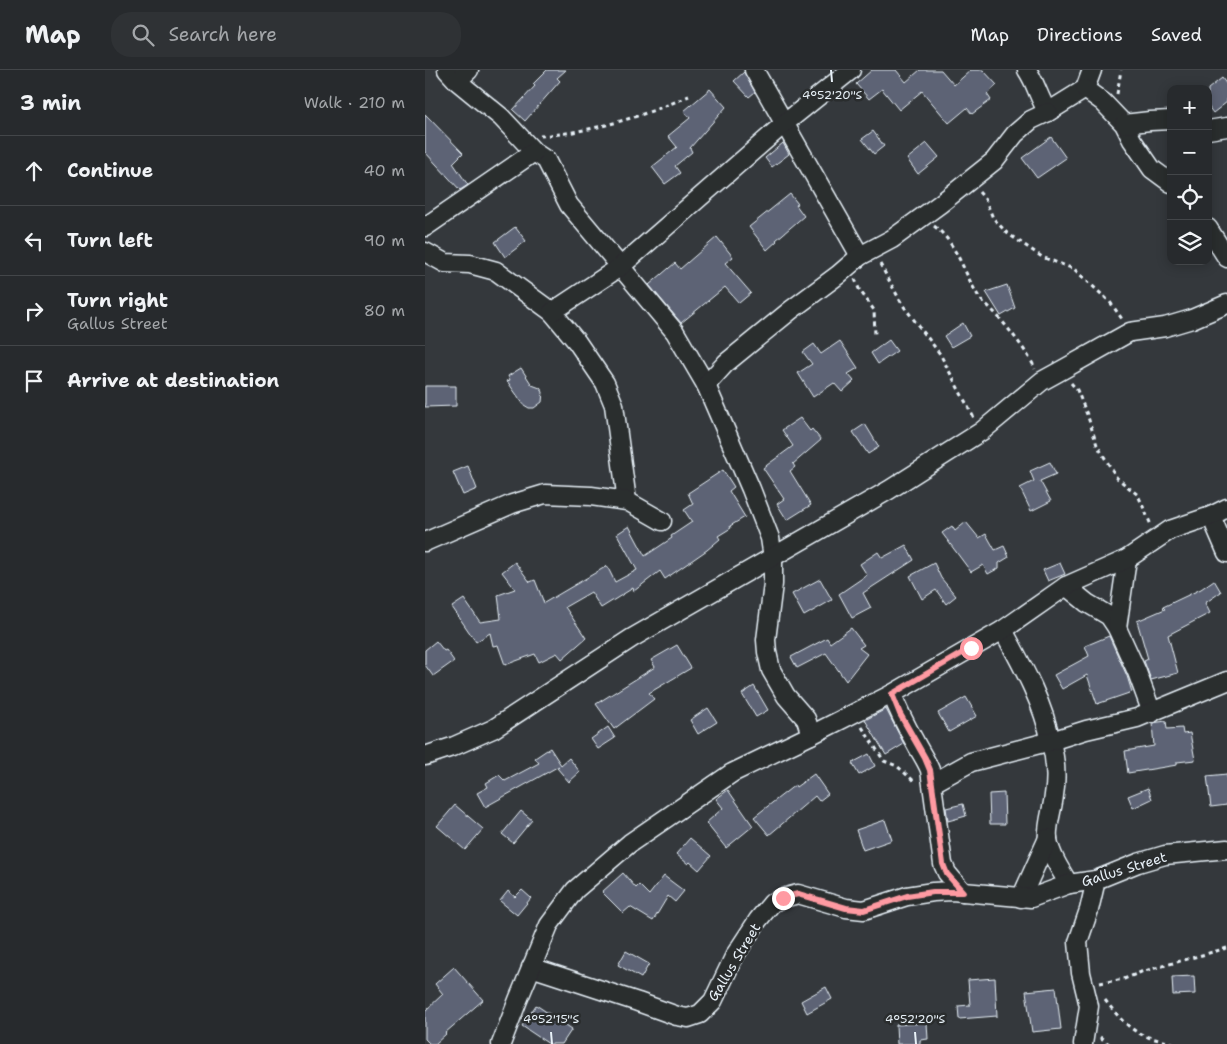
<!DOCTYPE html>
<meta charset="utf-8">
<style>
:root{--surface:#272a2d;--page:#2f3235;--text:#f1f3f6;--muted:#a4a7aa;--line:#434649}
body{margin:0;font-family:"Shantell Sans",sans-serif;background:var(--page);color:var(--text)}
.controls{position:absolute;right:15px;top:15px;display:grid;overflow:hidden;border-radius:10px;box-shadow:0 2px 12px #0003}
.controls button{width:45px;height:45px;display:grid;place-items:center;padding:0;border:0;border-bottom:1px solid var(--line);background:var(--surface);color:var(--text);font:25px sans-serif}
.stop{position:absolute;width:15px;height:15px;margin:-11px;border:4px solid #ff9aa2;border-radius:50%;background:#fff}
.stop.end{background:#ff9aa2;border-color:#fff;box-shadow:0 1px 5px #0008}
.list{margin:0;padding:0;list-style:none}
h2{display:flex;justify-content:space-between;align-items:center;height:65px;margin:0;padding:0 20px;font-size:21px}
h2 small{font-size:16px;font-weight:400;color:var(--muted)}
.list li{display:grid;grid-template-columns:32px 1fr auto;gap:15px;align-items:center;box-sizing:border-box;height:70px;padding:0 20px;border-top:1px solid var(--line)}
.list b{display:block;font-size:19px;white-space:nowrap}
.list p{margin:0;font-size:16px;white-space:nowrap;color:var(--muted)}
.list em{font-size:16px;font-style:normal;color:var(--muted)}
.icon{flex:none;width:28px;height:28px;fill:none;stroke:currentColor;stroke-width:2;stroke-linecap:round;stroke-linejoin:round}
.map{position:relative;flex:none;width:802px;height:974px;overflow:hidden}
header{display:flex;align-items:center;gap:30px;box-sizing:border-box;height:70px;padding:0 25px;background:var(--surface);border-bottom:1px solid var(--line)}
header strong{font-size:24px}
nav{display:flex;gap:28px;margin-inline-start:auto;font-size:18px}
.search{width:350px;height:45px;background:var(--page);display:flex;align-items:center;gap:12px;box-sizing:border-box;padding:0 18px;border-radius:20px;color:var(--muted);font-size:19px}
main{display:flex}
aside{flex:1;background:var(--surface)}
.map>svg:first-child{display:block}
.building{fill:#5d6375;stroke:#e8f1f8}
.lines{fill:none;stroke-linecap:round;stroke-linejoin:round}
.street-casing{stroke:#e8f1f8;stroke-width:21}
.path{stroke:#e8f1f8;stroke-width:3;stroke-dasharray:4 4;stroke-linecap:butt}
.street{stroke:#2a2d2e;stroke-width:18}
.route{stroke:#ff9aa2;stroke-width:6}
.ticks{fill:none;stroke:#e8f1f8;stroke-width:2}
.labels{text-anchor:middle;stroke-width:5;stroke-linejoin:round;paint-order:stroke}
.street-label{font-size:14px;fill:#e8f1f8;stroke:#2a2d2e}
.ticks-label{font-size:12px;text-anchor:middle;fill:#e8f1f8;stroke:#2a2d2e;stroke-width:5;stroke-linejoin:round;paint-order:stroke}
</style>
<header>
<strong>Map</strong>
<div class="search"><svg class="icon" aria-label="search" viewBox="0 0 24 24"><circle cx="10" cy="10" r="6"/><path d="M15 15l6 6"/></svg>Search here</div>
<nav><a>Map</a><a>Directions</a><a>Saved</a></nav>
</header>
<main>
<aside>
<h2>3 min<small>Walk · 210 m</small></h2>
<ul class="list">
<li><svg class="icon" aria-label="ahead" viewBox="0 0 24 24"><path d="M12 20V5M6 11l6-6 6 6"/></svg><div><b>Continue</b></div><em>40 m</em></li>
<li><svg class="icon" aria-label="left" viewBox="0 0 24 24"><path d="M17 20v-9H6M10 6l-5 5 5 5"/></svg><div><b>Turn left</b></div><em>90 m</em></li>
<li><svg class="icon" aria-label="right" viewBox="0 0 24 24"><path d="M7 20v-9h11M14 6l5 5-5 5"/></svg><div><b>Turn right</b><p>Gallus Street</p></div><em>80 m</em></li>
<li><svg class="icon" aria-label="arrive" viewBox="0 0 24 24"><path d="M6 21V4h12l-3 4 3 4H6"/></svg><div><b>Arrive at destination</b></div></li>
</ul>
</aside>
<div class="map">
<svg width="802" height="974" viewBox="0 0 802 974">
<rect width="100%" height="100%" fill="#34383c"/>
<filter id="ink" filterUnits="userSpaceOnUse"><feTurbulence type="fractalNoise" baseFrequency=".02" numOctaves="2"/><feDisplacementMap in="SourceGraphic" scale="10" xChannelSelector="R" yChannelSelector="G"/><feConvolveMatrix kernelMatrix="1 2 1 2 8 2 1 2 1" color-interpolation-filters="sRGB"/></filter>
<g filter="url(#ink)">
<g class="building">
<path d="M122 0H141L132 8 135 11 100 51 88 40 110 16 108 14Z"/>
<path d="M447 0H471L481 12 495 0H516L529 15 546 0H558L572 15 562 24 566 30 547 44 542 38 524 53 497 21 474 40 457 19 444 29 431 14Z"/>
<path d="M319 2 330 22 324 27 309 11Z"/>
<path d="M797 8 802 15V32L788 43 783 36V19Z"/>
<path d="M285 19 301 37 265 78 267 82 250 96 255 103 240 114 227 97 252 77 243 66 265 48 259 41Z"/>
<path d="M0 44 38 83 28 93 43 115 35 120 0 82Z"/>
<path d="M448 61 459 76 449 84 437 69Z"/>
<path d="M626 67 641 88 612 108 597 88Z"/>
<path d="M358 73 364 84 347 97 340 88Z"/>
<path d="M502 73 514 87 493 104 482 89Z"/>
<path d="M365 124 373 134 371 135 379 146 351 170 352 171 342 180 324 157Z"/>
<path d="M90 157 101 171 80 187 70 172Z"/>
<path d="M292 167 308 187 300 193 326 223 314 233 300 217 256 253 224 215 250 193 255 199Z"/>
<path d="M582 215 590 238 576 246 561 222Z"/>
<path d="M538 253 545 266 526 277 519 266Z"/>
<path d="M464 270 472 281 453 294 446 283Z"/>
<path d="M415 271 433 298 423 304 429 311 417 322 409 313 388 327 373 303 387 294 378 282 389 274 396 284Z"/>
<path d="M96 298 107 315 115 318 118 322 117 332 109 338H104L99 335 82 311 85 310 83 306Z"/>
<path d="M0 316H31V336L0 337Z"/>
<path d="M375 348 385 361 387 359 396 370 368 394 370 397 365 401 386 435 362 450 352 434 359 429 338 398 368 376 357 360Z"/>
<path d="M440 354 454 377 443 384 428 362Z"/>
<path d="M625 392 631 404 615 411 626 431 606 441 595 418 609 411 605 401Z"/>
<path d="M43 396 52 419 38 425 28 402Z"/>
<path d="M298 400 309 417 304 421 320 447 305 456 306 458 293 466 295 469 282 480 240 509 235 501 209 521 208 518 176 538 166 522 140 537 161 568 137 589 132 583 114 592 110 584 80 595 73 575 68 576 65 563 51 572 27 537 39 529 55 552 76 549 73 525 90 519 77 502 90 492 105 512 110 510 119 533 182 496 190 512 212 500 192 464 204 456 220 486 247 468 246 466 267 452 259 440 268 434 263 423Z"/>
<path d="M541 452 554 468 561 464 570 480 579 476 584 487 574 493V498L563 504 558 495 546 502 517 463 527 456 530 461Z"/>
<path d="M481 475 489 490 438 523 446 538 427 548 414 524 442 505 435 494 453 482 457 488Z"/>
<path d="M509 493 516 508 531 526 521 534 511 520 497 529 485 506Z"/>
<path d="M635 493 640 504 623 511 618 500Z"/>
<path d="M395 509 407 530 379 546 367 524Z"/>
<path d="M789 510 796 522 780 533 785 543 743 565 753 603 726 610 719 591 723 589 712 551 740 539 738 537 776 519Z"/>
<path d="M426 558 439 575 434 578 442 584 421 611 401 583 372 598 366 587 402 568 405 573Z"/>
<path d="M684 566 702 606 707 622 672 634 662 605 637 619 629 605 664 586 660 576Z"/>
<path d="M11 571 19 581 21 580 29 591 8 606 0 595V580Z"/>
<path d="M252 575 266 598 224 623 229 629 189 659 171 634 230 597 226 590Z"/>
<path d="M329 616 343 640 331 647 317 624Z"/>
<path d="M541 627 552 646 524 662 513 643Z"/>
<path d="M283 638 292 652 273 664 265 650Z"/>
<path d="M461 639 479 674 461 685 440 650Z"/>
<path d="M741 651 742 659 757 658 758 664 765 663 770 690 752 692V695L703 703 700 681 729 676 727 653Z"/>
<path d="M183 657 190 668 173 679 166 669Z"/>
<path d="M125 678 136 695 144 688 155 702 144 712 132 698 134 696 60 737 52 723 63 717 61 713 74 705 80 711 114 693 110 688Z"/>
<path d="M444 684 450 696 434 705 427 693Z"/>
<path d="M389 704 403 724 394 731 390 726 344 765 329 747 370 715 371 717Z"/>
<path d="M802 704V735L786 737 782 706Z"/>
<path d="M723 718 727 729 708 738 703 726Z"/>
<path d="M303 720 328 756 301 778 281 753 298 738 291 729Z"/>
<path d="M579 723 580 754H565L564 724Z"/>
<path d="M538 734 541 746 523 751 521 738Z"/>
<path d="M30 735 58 759 40 780 12 756Z"/>
<path d="M96 741 107 750 88 773 77 764Z"/>
<path d="M460 750 467 770 438 780 431 760Z"/>
<path d="M265 768 286 786 274 800 265 792 263 794 251 784Z"/>
<path d="M198 803 211 818 214 815 224 825 239 806 259 821 250 832 243 826 228 851 205 837 198 843 177 822Z"/>
<path d="M97 820 106 828 92 845 75 831 83 821 90 827Z"/>
<path d="M201 881 224 894 216 908 193 895Z"/>
<path d="M29 897 58 930 20 963 21 964 10 974H5L0 969V941L18 924 10 914Z"/>
<path d="M769 906 770 924 748 925 747 907Z"/>
<path d="M570 908 572 946 534 949 533 936 545 935 543 910Z"/>
<path d="M401 917 407 929 382 943 376 931Z"/>
<path d="M631 918 636 959 607 962 601 921Z"/>
<path d="M111 935 147 959 137 974H124L97 956Z"/>
<path d="M502 953 503 969 495 970V974H472L471 955Z"/>
</g>
<g class="lines">
<g class="street-casing">
<g id="street">
<path d="M22 0 32 11 76 47 109 82 121 90 144 135 250 262 281 315 326 419 345 468 348 488V514L341 570 342 582 346 600 361 626 381 649 386 665"/>
<path d="M329 0 435 186"/>
<path d="M602 0C611 13 614 29 623 42L660 19 667 0"/>
<path d="M32 11 44 0"/>
<path d="M660 19 678 32 699 54 707 70 727 99 746 113"/>
<path d="M699 54 725 51 746 50"/>
<path d="M783 60 802 57"/>
<path d="M0 157 109 82"/>
<path d="M783 158 802 188"/>
<path d="M0 182 20 193 45 194 71 201 127 242 152 272 180 313 189 335 202 431"/>
<path d="M127 242 195 197 360 53 426 0"/>
<path d="M281 315 301 293 366 240 413 205 435 186 467 169 515 134 569 91 590 64 606 50 623 42"/>
<path d="M786 446 802 483"/>
<path d="M0 472 87 434 120 424 166 426 202 431 237 451"/>
<path d="M641 516 662 533 684 546 692 558 712 602 727 643"/>
<path d="M692 558 702 489"/>
<path d="M578 560C597 595 618 632 626 672 630 688 632 708 629 725 628 738 621 757 623 770 626 786 636 801 644 814"/>
<path d="M467 624C473 640 481 656 490 672 495 682 501 690 505 700L518 794 522 803 538 822"/>
<path d="M0 686 27 677 68 659 207 568 464 420 557 361 617 311 637 300 705 262 740 257 767 249 802 234"/>
<path d="M508 713 546 692 626 671 661 660 712 648 802 611"/>
<path d="M596 828 623 768"/>
<path d="M106 897 213 932 252 946 263 948 275 944 288 931 310 885 333 850 347 833 358 828 373 824 421 838 439 840 482 826 508 822 527 821 606 828 644 814 671 810 713 793 740 785 802 779"/>
<path d="M76 974 93 930 124 855 150 820 205 773 307 703 386 665 467 624 578 560 641 516 702 489 745 460 786 446 802 438"/>
<path d="M658 974 664 936 656 903 653 872 664 840 671 810"/>
</g>
</g>
<g class="path">
<path d="M692 24 696 0"/>
<path d="M115 66C167 62 216 47 264 26"/>
<path d="M554 122 560 129 568 148 582 163 617 187 649 199 685 232 697 249"/>
<path d="M509 156C532 173 539 204 554 227 557 232 563 235 567 240 577 250 606 286 610 299"/>
<path d="M455 194 477 234 515 284 549 348"/>
<path d="M430 209 434 219 449 240 450 266"/>
<path d="M646 313 652 320 663 347 672 375 692 408 713 425 726 455"/>
<path d="M437 657 459 691 472 696 490 712"/>
<path d="M675 913 699 909 716 902 802 878"/>
<path d="M680 930C693 946 703 960 723 967 732 970 741 971 750 974"/>
<path d="M675 967 684 974"/>
</g>
<use href="#street" class="street"/>
</g>
</g>
<g class="lines" filter="url(#ink)">
<path class="route" d="M358 828 373 824 421 838 439 840 482 826 508 822H538L522 804 518 794 505 700 500 688 475 644 467 624 546 578"/>
</g>
<path class="ticks" d="M406 0 407 12M126 962 127 974M490 962 491 974"/>
<g class="labels">
<g class="street-label">
<text transform="translate(699 799) rotate(-17)" y="5">Gallus Street</text>
<text transform="translate(309 892) rotate(-59)" y="5">Gallus Street</text>
</g>
</g>
<g class="ticks-label">
<text x="407" y="29">4°52'20"S</text>
<text x="126" y="953">4°52'15"S</text>
<text x="490" y="953">4°52'20"S</text>
</g>
</svg>
<div class="controls">
<button>+</button>
<button>−</button>
<button><svg class="icon" aria-label="locate" viewBox="0 0 24 24"><circle cx="12" cy="12" r="6"/><path d="M12 2v4M12 18v4M2 12h4M18 12h4"/></svg></button>
<button><svg class="icon" aria-label="layers" viewBox="0 0 24 24"><path d="M12 4l9 5-9 5-9-5zM3 14l9 5 9-5"/></svg></button>
</div>
<div class="stop" style="left:546px;top:578px"></div>
<div class="stop end" style="left:358px;top:828px"></div>
</div>
</main>
